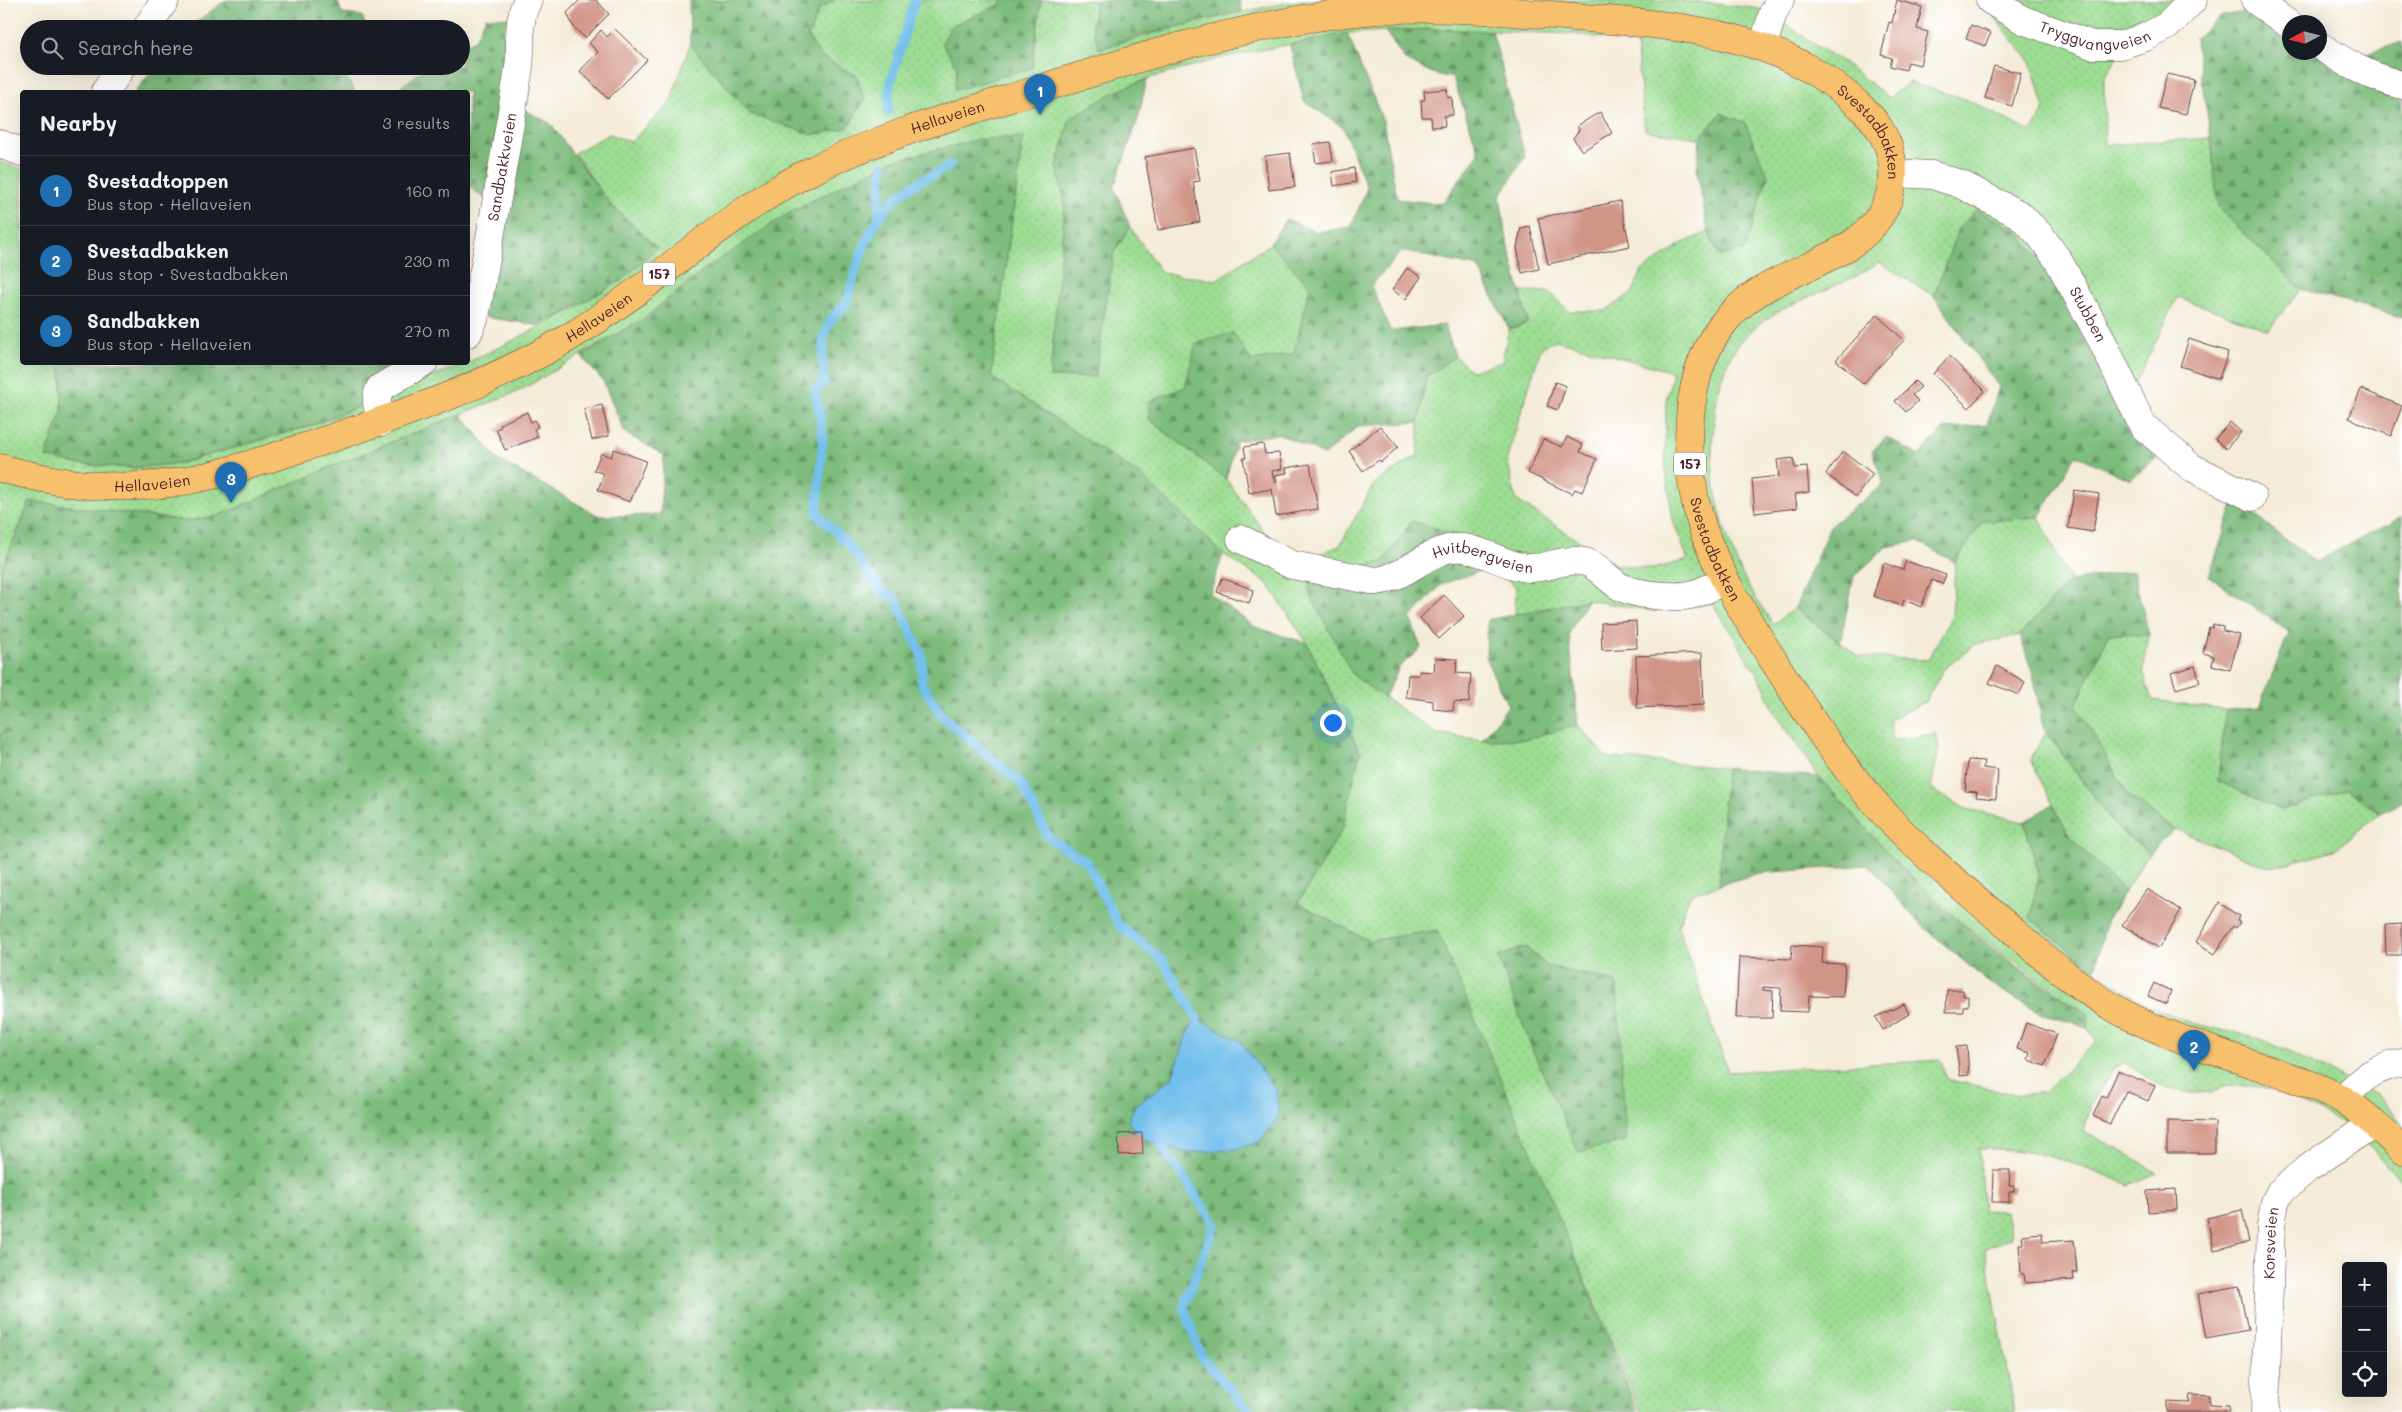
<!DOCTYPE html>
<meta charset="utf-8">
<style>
:root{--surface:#171b24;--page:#20242c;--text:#f1f3f6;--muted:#9ea1a6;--line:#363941;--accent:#1f6fb2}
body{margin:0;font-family:Mali,sans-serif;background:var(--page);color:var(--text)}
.controls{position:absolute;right:15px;bottom:15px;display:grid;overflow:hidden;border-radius:5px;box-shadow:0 5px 20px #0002}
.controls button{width:45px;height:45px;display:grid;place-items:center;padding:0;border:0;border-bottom:1px solid var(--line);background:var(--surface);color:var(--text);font:25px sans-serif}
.compass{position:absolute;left:2282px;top:15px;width:45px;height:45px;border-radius:50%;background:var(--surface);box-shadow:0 5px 20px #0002;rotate:263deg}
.you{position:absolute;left:1332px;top:722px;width:18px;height:18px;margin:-12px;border:4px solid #fff;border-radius:50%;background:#1a73e8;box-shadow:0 0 0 8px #1a73e833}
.badge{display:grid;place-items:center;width:32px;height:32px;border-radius:50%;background:var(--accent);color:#fff;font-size:16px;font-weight:700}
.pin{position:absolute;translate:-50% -41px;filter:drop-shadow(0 1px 2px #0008)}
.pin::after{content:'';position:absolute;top:26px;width:18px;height:15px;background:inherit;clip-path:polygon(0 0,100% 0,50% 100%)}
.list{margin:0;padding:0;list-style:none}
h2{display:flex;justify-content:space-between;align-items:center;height:65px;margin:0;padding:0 20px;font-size:21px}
h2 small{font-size:16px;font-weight:400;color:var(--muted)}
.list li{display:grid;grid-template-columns:32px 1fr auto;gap:15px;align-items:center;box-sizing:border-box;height:70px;padding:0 20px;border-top:1px solid var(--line)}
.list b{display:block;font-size:19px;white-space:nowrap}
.list p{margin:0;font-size:16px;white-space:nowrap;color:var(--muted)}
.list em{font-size:16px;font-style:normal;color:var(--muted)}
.icon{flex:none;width:28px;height:28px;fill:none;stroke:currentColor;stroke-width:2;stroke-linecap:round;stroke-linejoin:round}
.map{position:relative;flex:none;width:2402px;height:1412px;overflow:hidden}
.search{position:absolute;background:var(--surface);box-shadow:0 5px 20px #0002;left:20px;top:20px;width:450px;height:55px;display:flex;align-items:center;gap:12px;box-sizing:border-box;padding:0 18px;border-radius:28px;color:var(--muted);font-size:19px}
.panel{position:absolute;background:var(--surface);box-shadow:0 5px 20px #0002;left:20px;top:90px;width:450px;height:275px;border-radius:5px}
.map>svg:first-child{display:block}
.grass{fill:url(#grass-dots);stroke:#737e5f;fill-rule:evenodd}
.forest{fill:url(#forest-firs);stroke:#646e54;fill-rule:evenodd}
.water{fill:#72bfec;stroke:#5e6f8c}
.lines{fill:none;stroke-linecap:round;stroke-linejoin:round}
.stream{stroke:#72bfec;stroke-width:9}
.building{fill:#d19587}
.minor-casing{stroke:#643e45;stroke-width:29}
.major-casing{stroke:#643e45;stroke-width:29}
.minor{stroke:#fff;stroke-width:28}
.major{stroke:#f7c06c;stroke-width:28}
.labels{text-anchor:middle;stroke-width:4.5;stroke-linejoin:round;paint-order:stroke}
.shield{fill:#fff;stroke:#80626b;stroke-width:1}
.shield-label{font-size:14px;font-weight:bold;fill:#4a1f2b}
.street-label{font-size:15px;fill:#4a1f2b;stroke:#fff}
</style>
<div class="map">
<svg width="2402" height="1412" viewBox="0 0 2402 1412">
<defs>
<pattern id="grass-dots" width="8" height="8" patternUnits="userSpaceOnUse" patternTransform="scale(1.25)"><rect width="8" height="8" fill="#9cdd93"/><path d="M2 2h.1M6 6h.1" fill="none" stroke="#88bd7f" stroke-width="1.8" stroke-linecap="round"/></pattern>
<pattern id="forest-firs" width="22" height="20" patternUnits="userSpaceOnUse" patternTransform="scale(1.25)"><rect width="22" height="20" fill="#7dbc7d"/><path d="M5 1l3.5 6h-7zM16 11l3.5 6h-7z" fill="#689867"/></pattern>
</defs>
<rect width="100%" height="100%" fill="#fff"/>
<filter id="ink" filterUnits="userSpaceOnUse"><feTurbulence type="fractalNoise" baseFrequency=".02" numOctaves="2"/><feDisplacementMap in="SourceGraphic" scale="10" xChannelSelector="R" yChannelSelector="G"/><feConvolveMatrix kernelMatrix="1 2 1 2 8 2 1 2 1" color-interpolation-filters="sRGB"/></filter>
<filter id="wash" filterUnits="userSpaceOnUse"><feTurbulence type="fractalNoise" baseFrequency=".0096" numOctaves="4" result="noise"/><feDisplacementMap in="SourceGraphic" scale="20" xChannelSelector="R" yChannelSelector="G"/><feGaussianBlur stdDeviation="1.12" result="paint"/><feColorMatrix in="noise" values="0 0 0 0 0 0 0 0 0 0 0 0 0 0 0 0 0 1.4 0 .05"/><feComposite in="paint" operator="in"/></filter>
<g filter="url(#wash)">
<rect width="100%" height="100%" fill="#f4ecd8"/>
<g class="grass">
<path d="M835 0H1000L1002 4 951 26 957 67 955 89 1032 68 1041 0H1096L1092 26 1100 49C1166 28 1234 13 1302 0H1675L1753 8 1762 10 1792 28 1818 47 1842 61 1889 98 1909 82 1968 100 2031 132 2045 108 2029 60 1981 0H2173L2168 8 2135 27 2104 79 2105 145 2211 138 2218 207 2301 289 2268 330 2178 297 2123 408 1958 229 1934 296 1879 262C1839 291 1787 298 1750 332 1727 353 1718 384 1715 414 1714 426 1712 439 1712 452 1712 495 1727 544 1746 582 1754 597 1764 610 1773 624L1795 608 1859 657 1928 660 1952 616 1955 562 1983 521 2039 517 2070 581 2020 635 1976 644 1943 670 1925 702 1890 719 1892 740 1936 734 1939 746 1931 789 1964 808 2024 822 2039 874 2030 918 2095 971 2149 1006 2192 1023 2264 1040 2377 1095 2402 1123V1183L2372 1148 2344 1125 2292 1098 2261 1087 2223 1085 2212 1092 2191 1093 2161 1086 2125 1063 2115 1067 2091 1104 2084 1132 2126 1153 2157 1173 2129 1185C2081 1164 2032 1147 1979 1149L1983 1210 2006 1211 2011 1237 1985 1249 2015 1412H1641L1437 931 1369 941 1298 903 1343 828 1360 752 1307 643 1268 584 1223 554 1140 475 991 377 1023 138 894 160 857 179 708 267 646 317 519 391 342 462 219 516 187 521 30 501 0 573V162L22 169V362L61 363 62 411 46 457 77 464 134 468 181 463 313 425 468 362 504 345 574 309 657 248 610 204 574 153 609 134 631 142 670 103 690 44 750 114 857 76 820 56 808 37 819 9ZM1431 29 1574 34 1636 43 1645 131 1700 138 1721 113 1745 123 1720 256 1708 232 1681 244 1642 271 1632 293 1605 311H1569L1550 292 1520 291 1528 323 1509 329 1502 362 1471 371 1455 356 1426 377 1419 422 1418 455 1374 484 1340 545 1304 562 1275 547 1226 479 1149 419 1185 387 1252 361 1294 354 1310 286 1270 244 1216 280 1162 273 1130 227 1114 252 1095 376 1050 377 1065 204 1115 92 1147 79 1221 58 1347 33ZM1556 340 1673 372 1666 401 1665 465 1673 521 1688 560 1653 569 1616 565 1516 500 1507 458 1541 348ZM1383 562 1492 567 1516 587 1515 614 1587 600 1654 611 1712 603 1763 684 1775 713 1819 777 1897 863 1959 921 2068 1001 2089 1014 2087 1027 2096 1041 2045 1092 2019 1095 1946 1079 1941 1060 1728 1072 1678 926 1690 895 1719 885 1726 768 1606 757 1578 725 1526 739 1482 740 1435 733 1353 675 1312 577ZM1525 947 1547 966 1617 982 1498 957Z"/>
<path d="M2109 634 2149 635 2143 672 2152 700 2226 710 2218 781 2281 810 2347 789 2380 813 2334 850 2270 868 2175 829 2128 795 2076 705Z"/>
<path d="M2046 732 2115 826 2149 853 2125 891 2070 837 2030 760Z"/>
</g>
<g class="forest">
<path d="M226 0H337L342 14 362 16 367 29H187Z"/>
<path d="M689 0H835L819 9 808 37 820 56 857 76 865 100 847 128 813 135 750 114 690 44Z"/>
<path d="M1000 0H1041L1032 68 955 90 957 67 942 43 951 26 1001 4Z"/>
<path d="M1096 0H1239L1242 11 1138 36 1099 49 1092 26Z"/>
<path d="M2269 7 2289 26 2290 52 2317 53 2332 66 2402 42V317L2301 289 2218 207 2211 138 2195 38 2222 16Z"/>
<path d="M486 17 517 18 505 100 550 123 610 204 657 248 621 281 541 326 485 317 487 200 468 186V92H394L428 66H461V47L475 40Z"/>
<path d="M1431 29 1492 31 1525 157 1500 196 1507 240 1528 323 1509 329 1478 267 1402 251 1371 286 1391 331 1445 325 1455 356 1426 377 1419 422 1358 426 1324 455 1280 434 1236 441 1226 479 1149 419 1148 402 1185 387 1196 343 1233 333 1252 361 1294 354 1310 286 1270 244 1286 219 1317 232 1351 227 1367 188 1343 127 1304 101 1290 45 1347 33 1383 121 1397 199 1442 204 1479 153 1453 78 1435 74 1405 60 1385 31Z"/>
<path d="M156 66H346L342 70 355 92H135Z"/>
<path d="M1147 79 1138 119 1114 187 1130 227 1114 252 1095 377H1050L1065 204 1057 167 1070 118 1115 92Z"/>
<path d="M1721 113 1745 123 1768 175 1745 250 1720 256 1708 232 1697 170 1700 138Z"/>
<path d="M1023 137 991 377 1140 475 1223 554 1210 594 1255 627 1307 643 1360 752 1343 828 1298 903 1369 941 1437 930 1561 1222 1638 1412H1187L1182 1409 1174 1412H0V573L30 501 186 521 218 516 342 462 461 414 497 459 599 516 660 515 664 455 625 433 603 381 581 356 646 317 708 267 795 209 894 160 980 139ZM1197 1018 1188 1153 1138 1137 1135 1106 1172 1078 1189 1030Z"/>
<path d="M1977 209 2017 231 2057 278 2123 408 2158 457 2130 480 2076 455 2039 517 1983 521 1955 562 1917 541 1887 547 1854 576 1840 643 1795 608 1830 526 1884 484 1872 451 1886 437 1919 456 1943 429 1987 425 1999 387 1934 296 1958 229Z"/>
<path d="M420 362 431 377 313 425 181 463 134 468 77 464 46 457 62 411 61 363Z"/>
<path d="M2235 500 2315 562 2402 517V802L2380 813 2347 789 2281 810 2218 781 2226 710 2259 708 2289 632 2209 576Z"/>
<path d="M1412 521 1459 535 1492 567 1442 584 1410 618 1421 648 1400 666 1384 698 1353 675 1309 593 1311 577 1383 562Z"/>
<path d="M2133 571 2149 635 2109 634 2076 705 2128 795 2175 829 2149 853 2115 826 2043 727 2033 675 2020 635 2070 581Z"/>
<path d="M1587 600 1569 633 1578 725 1526 739 1482 740 1508 706 1486 659 1487 620Z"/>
<path d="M1726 768 1819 777C1864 826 1908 879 1959 922 2000 955 2044 988 2089 1014L2087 1027 2040 1013 1988 982 1917 921 1869 865 1759 873 1719 885Z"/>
<path d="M2053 804 2070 837 2125 891 2106 922 2095 971 2030 918 2039 874 2024 822Z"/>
<path d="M1525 947 1547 966 1617 982 1626 1141 1578 1152 1532 1049 1498 957Z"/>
</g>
<path class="water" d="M1197 1018 1241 1042 1276 1090 1279 1116 1259 1142 1236 1149 1188 1153 1138 1137 1128 1121 1135 1106 1172 1078 1189 1030Z"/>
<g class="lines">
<g class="stream">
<path d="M888 112 890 84 915 0"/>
<path d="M951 165C935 174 915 182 901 194 867 221 857 265 846 305 818 324 822 353 824 383L815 389 823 436 817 514 848 544 880 590 895 598 922 655V684L943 717 1021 783 1049 838 1087 862 1118 924 1163 961 1197 1018"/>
<path d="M878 218 883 165"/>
<path d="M1160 1143 1215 1224 1184 1307 1201 1356 1250 1412"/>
</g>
</g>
<g id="blocks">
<g class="building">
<path d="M580 0H596L609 14 585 38 573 26 567 13Z"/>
<path d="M1897 0 1922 7 1917 29 1928 32 1920 65 1908 62 1906 70 1890 66 1892 58 1881 55 1889 22 1892 23Z"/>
<path d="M1971 25 1991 33 1985 46 1966 39Z"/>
<path d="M615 29 647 60 608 99 580 71 598 52 589 43 601 30 607 37Z"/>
<path d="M1994 66 2021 73 2012 106 1985 98Z"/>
<path d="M2167 74 2194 80 2186 114 2158 108Z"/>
<path d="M1447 89 1448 98 1452 97 1453 115 1444 116 1445 126 1432 127 1431 117H1422L1421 100H1425L1424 91Z"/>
<path d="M1600 112 1612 133 1582 151 1573 138 1579 130 1577 126Z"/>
<path d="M1330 142 1333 161 1316 163 1313 144Z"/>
<path d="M1194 148 1200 181 1193 182 1200 222 1158 230 1145 157Z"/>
<path d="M1290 153 1295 187 1269 190 1265 156Z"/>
<path d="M1354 168 1356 182 1334 186 1332 172Z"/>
<path d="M1620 201 1630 246 1548 264 1538 218Z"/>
<path d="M1530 226 1539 269 1522 273 1517 248 1521 228Z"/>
<path d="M1407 268 1421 277 1406 299 1392 290Z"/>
<path d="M1877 315 1904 340 1863 384 1836 360Z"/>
<path d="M2189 339 2228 352 2219 379 2180 366Z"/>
<path d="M1949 356 1985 391 1969 408 1933 374Z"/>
<path d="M1915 381 1921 387 1912 395 1918 401 1906 412 1895 401Z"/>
<path d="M1555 382 1566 386 1558 410 1547 406Z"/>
<path d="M2361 389 2402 406 2391 436 2349 418Z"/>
<path d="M602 405 609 436 592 440 584 409Z"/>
<path d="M527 412 531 422 535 420 538 427 534 429 538 437 505 450 496 429 501 427 500 424Z"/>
<path d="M2230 422 2241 432 2226 449 2215 439Z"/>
<path d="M1380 426 1398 447 1381 462 1379 460 1363 471 1349 451Z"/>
<path d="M1567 437 1583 445 1580 452 1597 459 1582 492 1575 489 1572 494 1528 473 1543 439 1562 447Z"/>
<path d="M1263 444 1265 454 1279 453 1282 469 1272 471 1274 482H1277L1275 475 1287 473 1286 468 1310 464 1318 509 1276 516 1272 489 1249 493 1243 458H1246L1244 447Z"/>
<path d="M614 449 646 461 630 502 598 490 604 474 594 470 601 453 611 457Z"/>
<path d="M1843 451 1873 474 1856 497 1826 474Z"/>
<path d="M1793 458 1795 468 1807 467 1809 492 1795 494 1797 508 1755 513 1752 479 1779 476 1777 460Z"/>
<path d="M2074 490 2099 494 2093 532 2068 528Z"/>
<path d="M1906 561 1946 575 1942 584 1932 580 1921 607 1904 600 1902 606 1873 596 1884 563 1903 570Z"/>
<path d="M1222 578 1254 590 1249 603 1217 592Z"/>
<path d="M1444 595 1464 616 1439 639 1420 618Z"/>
<path d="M1636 621 1637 648 1602 650 1601 623Z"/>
<path d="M2213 624 2223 627V631L2240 635 2230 670 2212 665 2214 656 2203 653 2209 627 2212 628Z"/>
<path d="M1702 653 1704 705 1637 708 1636 656Z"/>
<path d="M1435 658 1457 659 1456 673 1471 674 1469 703 1454 702 1453 711 1433 709V701L1406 697 1408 675H1419V671L1434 672Z"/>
<path d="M1997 666 2025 682 2019 695 1989 683Z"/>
<path d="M2195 666 2200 682 2176 689 2171 673Z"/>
<path d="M1968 760 1984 761 1983 768 1998 770 1996 799 1976 797 1977 792 1965 791Z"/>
<path d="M2147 889 2181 910 2159 948 2122 925Z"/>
<path d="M2219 903 2239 916 2237 920 2240 922 2236 928 2233 926 2215 954 2196 942Z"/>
<path d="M2402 924V955H2386L2385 925Z"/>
<path d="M1792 945 1823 947 1822 963 1845 964 1843 997 1809 996 1808 1012 1780 1011 1781 988 1763 987V990L1773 991 1772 1018H1736L1739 957 1791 959Z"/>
<path d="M2154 983 2171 991 2166 1004 2148 996Z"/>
<path d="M1947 990H1963V996H1968V1006H1963V1012H1946Z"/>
<path d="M1904 1004 1909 1014 1883 1030 1876 1017Z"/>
<path d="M2026 1023 2057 1034 2045 1066 2028 1060 2030 1053 2017 1049Z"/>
<path d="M1967 1046 1969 1075 1960 1076 1956 1047Z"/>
<path d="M2118 1071 2155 1086 2148 1101 2126 1091 2110 1124 2093 1116 2102 1096 2106 1098Z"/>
<path d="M2167 1121 2215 1122V1153H2167Z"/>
<path d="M1142 1133 1143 1154 1119 1155 1118 1134Z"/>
<path d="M1993 1170H2010L2009 1186H2014V1192H2009V1202H1992Z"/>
<path d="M2176 1189 2177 1210 2148 1212 2147 1191Z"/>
<path d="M2242 1210 2249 1242 2214 1250 2207 1218Z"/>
<path d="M2042 1233 2043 1242 2074 1240 2077 1272H2073L2074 1280 2025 1283 2024 1274H2021L2019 1244H2023L2022 1235Z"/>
<path d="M2239 1286 2248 1330 2206 1338 2198 1294Z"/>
<path d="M2190 1394 2209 1395V1405L2229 1406V1412H2167V1402L2189 1403Z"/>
</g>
</g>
</g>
<g filter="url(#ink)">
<use href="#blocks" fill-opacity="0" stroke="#643e45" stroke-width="1"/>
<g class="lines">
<g class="minor-casing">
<g id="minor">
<path id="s1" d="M1990 0 2023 20 2092 45H2121L2146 37 2167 26 2193 0"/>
<path d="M2255 0 2290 25"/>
<path d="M146 29 165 0"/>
<path d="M1763 46 1773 13 1780 0"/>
<path d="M2320 46C2347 64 2370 77 2402 85"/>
<path d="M105 92 122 66"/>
<path d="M0 144 22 152"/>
<path id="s2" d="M1894 173 1932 175 1960 184 2020 215 2040 235 2058 260 2100 337 2143 426 2191 467 2252 497"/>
<path id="s3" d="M468 333 475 317C491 234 506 151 519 67 522 45 516 20 528 0"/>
<path d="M382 422C378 409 374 400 380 388L424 362"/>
<path id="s4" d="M1241 539 1292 565 1376 581C1408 578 1430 545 1463 548 1486 551 1508 567 1529 568 1548 569 1565 557 1585 562 1597 565 1608 579 1619 586 1634 595 1677 599 1694 594 1705 591 1715 585 1725 579"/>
<path d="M2343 1099C2362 1078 2374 1068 2402 1063"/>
<path id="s5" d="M2265 1412 2271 1225 2275 1202 2280 1192 2307 1169 2374 1123"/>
</g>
</g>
<g class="major-casing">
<g id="major">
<path id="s6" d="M0 468C45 480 91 489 138 486 197 484 252 464 308 446 401 415 497 383 581 330 660 281 727 213 811 171 879 137 952 116 1024 94 1130 60 1236 26 1346 13 1422 4 1498 10 1573 17 1682 26 1783 31 1865 111 1908 153 1900 213 1850 245 1805 274 1753 281 1719 329 1681 383 1683 471 1704 532 1720 576 1745 616 1770 655 1804 709 1839 764 1882 811 1921 854 1967 891 2011 929 2046 959 2082 991 2123 1013 2169 1037 2220 1053 2270 1070 2297 1080 2325 1088 2350 1104 2369 1117 2386 1134 2402 1150"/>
</g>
</g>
<use href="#minor" class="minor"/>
<use href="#major" class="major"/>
</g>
</g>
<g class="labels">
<g class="shield">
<rect x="643" y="262.5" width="32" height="23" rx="4"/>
<rect x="1674" y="452.5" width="32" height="23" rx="4"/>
</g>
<g class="shield-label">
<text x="659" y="279">157</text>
<text x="1690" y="469">157</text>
</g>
<g class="street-label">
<text dy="5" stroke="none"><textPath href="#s1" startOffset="114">Tryggvangveien</textPath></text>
<text dy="5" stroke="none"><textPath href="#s6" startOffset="1039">Hellaveien</textPath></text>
<text dy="5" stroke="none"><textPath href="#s6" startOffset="2014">Svestadbakken</textPath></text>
<text dy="5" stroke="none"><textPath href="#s3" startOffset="170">Sandbakkveien</textPath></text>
<text dy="5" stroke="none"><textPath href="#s2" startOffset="256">Stubben</textPath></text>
<text dy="5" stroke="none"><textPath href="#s6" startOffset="634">Hellaveien</textPath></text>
<text dy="5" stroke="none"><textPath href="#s6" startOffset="154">Hellaveien</textPath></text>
<text dy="5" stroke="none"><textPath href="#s6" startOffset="2538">Svestadbakken</textPath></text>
<text dy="5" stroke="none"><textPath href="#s4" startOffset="258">Hvitbergveien</textPath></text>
<text dy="5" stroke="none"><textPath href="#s5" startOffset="169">Korsveien</textPath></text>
</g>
</g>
</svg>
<div class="controls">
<button>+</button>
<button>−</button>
<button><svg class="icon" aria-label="locate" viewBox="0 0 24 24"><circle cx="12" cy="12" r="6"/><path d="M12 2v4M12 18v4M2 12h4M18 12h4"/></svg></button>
</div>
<svg class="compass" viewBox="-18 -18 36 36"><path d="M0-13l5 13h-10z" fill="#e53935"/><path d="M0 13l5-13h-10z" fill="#9ea1a6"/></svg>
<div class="you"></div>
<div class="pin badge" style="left:1040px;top:115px">1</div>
<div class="pin badge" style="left:2194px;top:1071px">2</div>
<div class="pin badge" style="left:231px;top:503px">3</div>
<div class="search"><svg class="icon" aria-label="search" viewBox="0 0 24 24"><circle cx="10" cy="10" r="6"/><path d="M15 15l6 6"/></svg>Search here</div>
<section class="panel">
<h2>Nearby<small>3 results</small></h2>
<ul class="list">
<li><span class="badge">1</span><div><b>Svestadtoppen</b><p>Bus stop · Hellaveien</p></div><em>160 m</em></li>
<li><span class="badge">2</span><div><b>Svestadbakken</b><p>Bus stop · Svestadbakken</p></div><em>230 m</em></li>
<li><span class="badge">3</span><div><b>Sandbakken</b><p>Bus stop · Hellaveien</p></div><em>270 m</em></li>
</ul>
</section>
</div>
